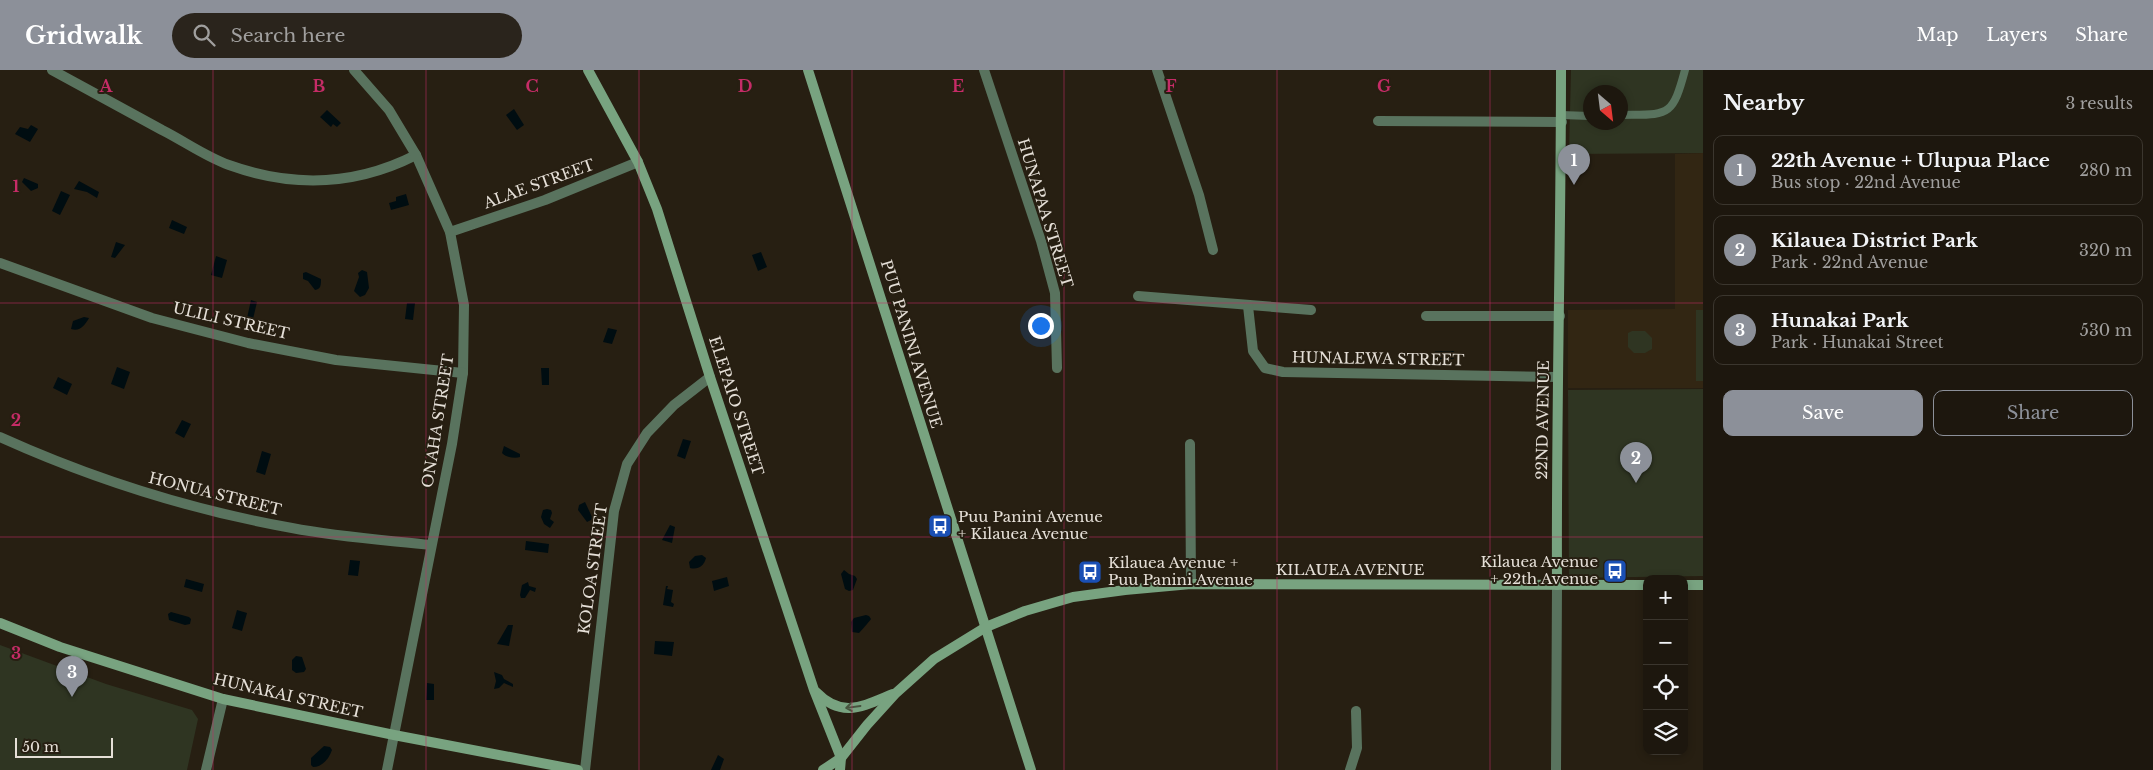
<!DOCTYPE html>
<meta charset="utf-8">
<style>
:root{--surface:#1d170e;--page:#2a241c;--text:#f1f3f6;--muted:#a09f9e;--line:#3b362e;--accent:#8c9099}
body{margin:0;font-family:"Libre Baskerville",serif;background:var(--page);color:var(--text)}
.controls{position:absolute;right:15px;bottom:15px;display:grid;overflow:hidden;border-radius:10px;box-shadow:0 2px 8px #0003}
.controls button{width:45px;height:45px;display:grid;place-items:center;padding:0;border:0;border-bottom:1px solid var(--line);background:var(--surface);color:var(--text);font:25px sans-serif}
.compass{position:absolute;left:1583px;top:15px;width:45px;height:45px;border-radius:50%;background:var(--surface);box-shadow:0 2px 8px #0003;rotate:152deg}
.scale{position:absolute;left:15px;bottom:12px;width:98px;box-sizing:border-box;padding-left:5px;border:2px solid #e5dfd7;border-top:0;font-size:14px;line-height:18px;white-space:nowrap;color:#e5dfd7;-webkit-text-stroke:4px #271f12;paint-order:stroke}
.you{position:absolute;left:1040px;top:255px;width:18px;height:18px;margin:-12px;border:4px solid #fff;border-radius:50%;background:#1a73e8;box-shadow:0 0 0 8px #1a73e833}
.badge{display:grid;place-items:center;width:32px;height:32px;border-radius:50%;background:var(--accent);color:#fff;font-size:16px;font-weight:700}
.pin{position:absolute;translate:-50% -41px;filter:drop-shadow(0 1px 2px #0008)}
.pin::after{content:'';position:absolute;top:26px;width:18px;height:15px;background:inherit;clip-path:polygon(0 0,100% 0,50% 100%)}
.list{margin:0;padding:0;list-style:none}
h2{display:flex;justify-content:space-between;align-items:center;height:65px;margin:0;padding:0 20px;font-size:21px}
h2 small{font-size:16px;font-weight:400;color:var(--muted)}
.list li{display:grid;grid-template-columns:32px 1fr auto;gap:15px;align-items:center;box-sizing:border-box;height:70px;margin:0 10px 10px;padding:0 10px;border:1px solid var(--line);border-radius:10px}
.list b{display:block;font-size:19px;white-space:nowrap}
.list p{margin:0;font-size:16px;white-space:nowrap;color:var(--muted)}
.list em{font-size:16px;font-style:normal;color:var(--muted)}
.actions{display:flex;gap:10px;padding:15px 20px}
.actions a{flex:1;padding:11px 0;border:1px solid var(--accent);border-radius:10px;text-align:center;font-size:18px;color:var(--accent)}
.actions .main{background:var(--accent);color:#fff}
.icon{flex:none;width:28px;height:28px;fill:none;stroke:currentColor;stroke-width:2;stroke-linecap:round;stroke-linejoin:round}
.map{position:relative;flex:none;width:1703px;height:700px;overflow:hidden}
header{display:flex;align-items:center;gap:30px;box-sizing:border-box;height:70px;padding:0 25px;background:var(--accent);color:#fff}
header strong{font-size:24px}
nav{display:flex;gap:28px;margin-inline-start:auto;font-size:18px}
.search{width:350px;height:45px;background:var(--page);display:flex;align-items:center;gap:12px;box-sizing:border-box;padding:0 18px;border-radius:28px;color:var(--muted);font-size:19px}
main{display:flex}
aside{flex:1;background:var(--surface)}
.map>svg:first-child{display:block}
.built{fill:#322613}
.green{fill:#2f3522;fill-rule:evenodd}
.water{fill:#000d11}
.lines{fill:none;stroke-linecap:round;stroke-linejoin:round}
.lane{stroke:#59735e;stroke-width:8}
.street{stroke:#59735e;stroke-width:10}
.secondary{stroke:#78a380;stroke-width:10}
.oneway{stroke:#47543e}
.grid{fill:none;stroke:#c62c67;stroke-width:1;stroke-opacity:0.55}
.labels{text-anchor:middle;stroke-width:4;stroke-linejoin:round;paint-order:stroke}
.street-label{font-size:15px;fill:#e5dfd7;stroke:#271f12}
.poi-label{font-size:15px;fill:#e5dfd7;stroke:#271f12;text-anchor:start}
.grid-label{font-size:16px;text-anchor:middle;font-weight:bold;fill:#c62c67;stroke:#271f12;stroke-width:4;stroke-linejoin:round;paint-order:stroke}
</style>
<header>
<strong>Gridwalk</strong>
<div class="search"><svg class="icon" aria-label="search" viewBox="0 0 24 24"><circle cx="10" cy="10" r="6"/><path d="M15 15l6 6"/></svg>Search here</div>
<nav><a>Map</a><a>Layers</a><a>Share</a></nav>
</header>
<main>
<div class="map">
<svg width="1703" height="700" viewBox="0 0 1703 700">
<rect width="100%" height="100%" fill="#271f12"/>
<path class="built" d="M1703 83V318H1568V240L1675 239V84Z"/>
<g class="green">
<path d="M1571 0H1703V83L1569 84ZM1590 22H1620V52H1590Z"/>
<rect x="1696" y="240" width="7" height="71"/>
<path d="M1632 261H1645L1652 268V279L1645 283H1634L1628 277V263Z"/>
<path d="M1703 319V506L1569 508 1568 320Z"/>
<path d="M0 575 106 614 192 640 198 649 187 700H0Z"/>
</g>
<g class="water">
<path d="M514 39 524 55 517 60 506 45Z"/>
<path d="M327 40 341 53 337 57 333 54 331 57 320 47Z"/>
<path d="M31 55 38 59 30 72 15 64 20 57 28 59Z"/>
<path d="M24 108 38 114V118L31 121 22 112Z"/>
<path d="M79 111 99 122 97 128 87 122 74 119Z"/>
<path d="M61 121 70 125 60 145 52 141Z"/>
<path d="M406 124 409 135 391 140 389 133 396 131V127Z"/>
<path d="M172 150 187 157 184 164 169 158Z"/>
<path d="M116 172 125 175 115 188 111 187Z"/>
<path d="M761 182 767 197 758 201 752 185Z"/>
<path d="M216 186 227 190 222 208 211 205Z"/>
<path d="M362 200 367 202 369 218 365 225 360 227 354 221 359 207 358 203Z"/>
<path d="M306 202 321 209C321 215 321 219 315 220L308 211 303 209V203Z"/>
<path d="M251 230 257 232 253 249 247 248Z"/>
<path d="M407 233H415L413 250 405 249Z"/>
<path d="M84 247 89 248C85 255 80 262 71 259L73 251Z"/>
<path d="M608 258 617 260 612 274 603 272Z"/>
<rect x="1435" y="281" width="19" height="8"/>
<path d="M117 297 130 302 124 319 111 314Z"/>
<path d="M541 298H549V315H542Z"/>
<path d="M58 307 72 314 67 325 53 318Z"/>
<path d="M182 350 191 354 184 368 175 363Z"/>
<path d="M683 369 691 371 685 389 677 386Z"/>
<path d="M504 376 520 384V387C515 389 505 387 502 383Z"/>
<path d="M262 381 271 384 265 405 256 402Z"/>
<path d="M585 432 593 449 587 452 578 440 579 435Z"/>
<path d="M547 439 551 440 552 443 550 449 554 452 550 458 544 454 541 447 543 440Z"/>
<path d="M670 455 675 457 672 473 662 470Z"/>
<path d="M526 471 549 474 548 483 525 480Z"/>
<path d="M702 485 706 488C704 496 698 500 690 498L689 492 695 486Z"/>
<path d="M350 490 360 491 358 506 348 505Z"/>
<path d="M844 500 849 504 855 506 857 509 853 520 849 521 845 519 841 504Z"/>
<path d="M727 507 729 516 714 521 712 511Z"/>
<path d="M186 509 204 514 202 522 184 517Z"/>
<path d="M528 512 529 516 536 518 535 522 530 520 525 528H521L520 525 522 515Z"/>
<path d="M666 516H668L667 519 673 520 671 532 674 534 673 537 663 535Z"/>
<path d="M237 540 247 543 242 561 232 558Z"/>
<path d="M171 542 189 547 191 549 190 554 185 555 169 550 168 544Z"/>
<path d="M866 545 869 546 871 549C869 552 860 562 859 563L852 562 851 552 854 548Z"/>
<path d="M508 555H513L509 576 497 574Z"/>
<path d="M655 571 674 572 672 586 654 584Z"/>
<path d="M296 586 302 587 306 599 304 602 296 603 292 600V590Z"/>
<path d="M494 602 502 605 504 609 513 614V617L504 613 499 618 494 619 496 611Z"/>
<path d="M427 613 434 614V630H426Z"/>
<path d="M324 676 330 677 332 680C329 689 322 697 313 697L311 695V688Z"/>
<path d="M718 685 724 689 720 700H711Z"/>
</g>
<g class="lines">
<g class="lane">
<path d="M1561 45 1590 46"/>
<path d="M1620 45C1668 44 1672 49 1685 0"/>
</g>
<g class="street">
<path d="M52 0C89 20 125 40 162 60 184 71 206 87 229 95 293 118 355 116 416 85"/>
<path d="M354 0 389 40 416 85 450 162 464 235 463 303 452 374 387 700"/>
<path d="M984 0 1041 171 1055 223 1057 298"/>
<path d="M1157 0 1199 125 1213 180"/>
<path d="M1378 51 1562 52"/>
<path d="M450 162 545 130 638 92"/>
<path d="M0 193 152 248 248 273 336 290 463 303"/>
<path d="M1138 226 1311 240"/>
<path d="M1248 236 1253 281 1265 298 1283 302 1558 307"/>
<path d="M1426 246H1560"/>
<path d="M0 367C93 409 191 440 292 458 338 467 385 470 431 475"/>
<path d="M1190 374 1191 514"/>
<path d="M206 700 223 629"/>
<path d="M585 700 614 441 627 394 647 363 674 335 710 307"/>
<path d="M1350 700 1357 678 1356 641"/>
<path d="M1556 700 1557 515"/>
</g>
<g class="secondary">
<path d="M588 0 638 92 657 139 710 307 814 620 841 688 840 700"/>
<path d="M808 0 1031 700"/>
<path d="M1557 515C1556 343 1561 172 1561 0"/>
<path d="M1684 515H1703"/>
<path d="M0 553 60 577 223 629 394 665 578 700"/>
<path d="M816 622C842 649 863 636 893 624"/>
<path d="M823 700 841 688 867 655 896 623 934 589 986 557 1025 541 1073 527 1125 520 1191 514 1647 515"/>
</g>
</g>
<defs><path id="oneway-shaft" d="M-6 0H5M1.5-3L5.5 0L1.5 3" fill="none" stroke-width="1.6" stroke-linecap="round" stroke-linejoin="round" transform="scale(1.25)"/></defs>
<use class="oneway" href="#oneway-shaft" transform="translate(853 637) rotate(172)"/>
<path class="grid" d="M213 0V700M426 0V700M639 0V700M852 0V700M1064 0V700M1277 0V700M1490 0V700M0 233H1703M0 467H1703"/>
<defs>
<g id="bus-square" transform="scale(1.25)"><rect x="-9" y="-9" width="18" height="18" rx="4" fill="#1a4fb4" stroke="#271f12"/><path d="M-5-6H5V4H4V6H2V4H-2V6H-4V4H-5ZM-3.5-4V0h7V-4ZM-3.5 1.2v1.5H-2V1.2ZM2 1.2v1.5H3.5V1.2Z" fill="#fff"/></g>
</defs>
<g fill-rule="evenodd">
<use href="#bus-square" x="940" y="456"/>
<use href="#bus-square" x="1615" y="501"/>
<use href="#bus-square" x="1090" y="502"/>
</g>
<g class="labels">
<g class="street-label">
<text transform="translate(539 114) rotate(-20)" y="5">ALAE STREET</text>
<text transform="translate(1045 143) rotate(73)" y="5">HUNAPAA STREET</text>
<text transform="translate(231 251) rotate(13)" y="5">ULILI STREET</text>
<text transform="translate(911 274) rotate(73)" y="5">PUU PANINI AVENUE</text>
<text transform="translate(1378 289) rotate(1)" y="5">HUNALEWA STREET</text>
<text transform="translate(736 336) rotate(72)" y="5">ELEPAIO STREET</text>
<text transform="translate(1543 350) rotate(-89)" y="5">22ND AVENUE</text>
<text transform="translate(438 351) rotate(-81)" y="5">ONAHA STREET</text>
<text transform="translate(215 424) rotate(14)" y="5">HONUA STREET</text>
<text transform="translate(593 499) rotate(-82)" y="5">KOLOA STREET</text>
<text x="1350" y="505">KILAUEA AVENUE</text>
<text transform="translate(288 626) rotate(13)" y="5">HUNAKAI STREET</text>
</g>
<g class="poi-label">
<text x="958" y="452">Puu Panini Avenue<tspan x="958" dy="17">+ Kilauea Avenue</tspan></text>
<text x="1598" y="497" text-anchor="end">Kilauea Avenue<tspan x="1598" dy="17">+ 22th Avenue</tspan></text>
<text x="1108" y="498">Kilauea Avenue +<tspan x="1108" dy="17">Puu Panini Avenue</tspan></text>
</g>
</g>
<g class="grid-label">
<text x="106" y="22">A</text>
<text x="319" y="22">B</text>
<text x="532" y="22">C</text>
<text x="745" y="22">D</text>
<text x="958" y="22">E</text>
<text x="1171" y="22">F</text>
<text x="1384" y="22">G</text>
<text x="16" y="122">1</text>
<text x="16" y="356">2</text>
<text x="16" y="589">3</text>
</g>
</svg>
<div class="controls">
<button>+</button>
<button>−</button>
<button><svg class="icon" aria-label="locate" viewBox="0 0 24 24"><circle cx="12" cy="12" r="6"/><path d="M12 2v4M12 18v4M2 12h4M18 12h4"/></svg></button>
<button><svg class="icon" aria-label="layers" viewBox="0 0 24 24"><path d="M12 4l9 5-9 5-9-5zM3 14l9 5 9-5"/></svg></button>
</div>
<svg class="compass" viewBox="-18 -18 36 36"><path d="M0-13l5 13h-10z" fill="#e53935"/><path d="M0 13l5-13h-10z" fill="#a09f9e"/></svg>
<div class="scale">50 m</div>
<div class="you"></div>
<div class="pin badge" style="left:1574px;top:115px">1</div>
<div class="pin badge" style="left:1636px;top:413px">2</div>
<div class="pin badge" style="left:72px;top:627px">3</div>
</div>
<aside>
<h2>Nearby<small>3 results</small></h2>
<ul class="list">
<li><span class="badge">1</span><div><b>22th Avenue + Ulupua Place</b><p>Bus stop · 22nd Avenue</p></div><em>280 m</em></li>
<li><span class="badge">2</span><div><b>Kilauea District Park</b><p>Park · 22nd Avenue</p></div><em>320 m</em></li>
<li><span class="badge">3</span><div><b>Hunakai Park</b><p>Park · Hunakai Street</p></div><em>530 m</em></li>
</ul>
<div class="actions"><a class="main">Save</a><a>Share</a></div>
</aside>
</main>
